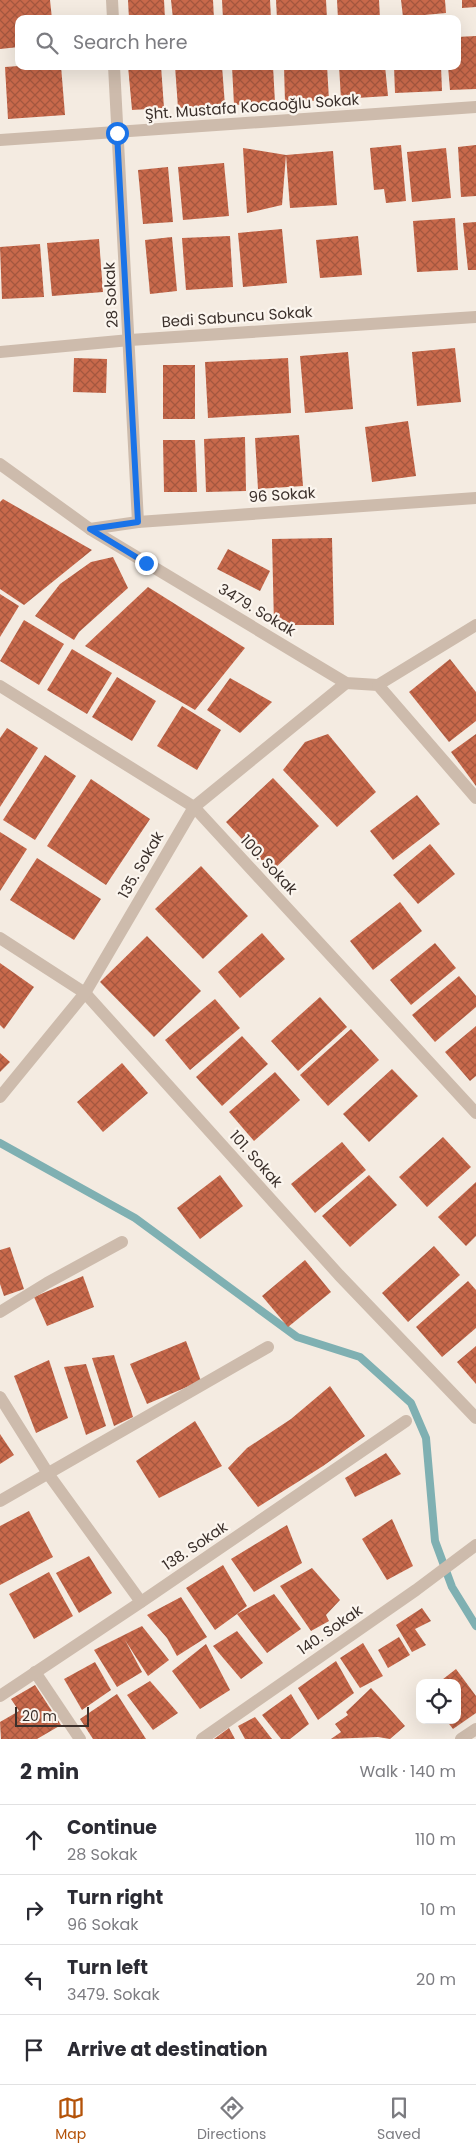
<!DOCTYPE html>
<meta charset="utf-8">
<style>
:root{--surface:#fff;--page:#f7f7f7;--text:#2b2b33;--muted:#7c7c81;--line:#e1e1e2;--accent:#b45309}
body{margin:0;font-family:Poppins,sans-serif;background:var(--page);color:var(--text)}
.controls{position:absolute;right:15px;bottom:15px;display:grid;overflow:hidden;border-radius:10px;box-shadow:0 5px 20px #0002}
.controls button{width:45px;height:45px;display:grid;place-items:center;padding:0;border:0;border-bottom:1px solid var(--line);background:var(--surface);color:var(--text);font:25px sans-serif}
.scale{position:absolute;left:15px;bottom:12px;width:74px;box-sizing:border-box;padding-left:5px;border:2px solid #3b302b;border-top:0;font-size:14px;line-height:18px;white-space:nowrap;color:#3b302b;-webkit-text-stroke:4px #fbf5ee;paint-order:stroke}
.stop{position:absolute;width:15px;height:15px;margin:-11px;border:4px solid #1a73e8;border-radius:50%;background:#fff}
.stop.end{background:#1a73e8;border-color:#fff;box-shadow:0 1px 5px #0008}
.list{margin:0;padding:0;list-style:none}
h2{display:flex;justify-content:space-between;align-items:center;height:65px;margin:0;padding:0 20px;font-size:21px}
h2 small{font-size:16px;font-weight:400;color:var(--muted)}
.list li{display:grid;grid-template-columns:32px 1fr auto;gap:15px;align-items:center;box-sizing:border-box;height:70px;padding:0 20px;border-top:1px solid var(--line)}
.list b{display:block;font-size:19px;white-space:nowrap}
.list p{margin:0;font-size:16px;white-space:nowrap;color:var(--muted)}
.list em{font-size:16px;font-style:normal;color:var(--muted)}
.icon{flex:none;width:28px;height:28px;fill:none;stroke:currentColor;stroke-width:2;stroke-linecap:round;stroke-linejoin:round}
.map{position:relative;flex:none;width:476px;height:1739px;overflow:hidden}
.search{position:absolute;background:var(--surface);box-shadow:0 5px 20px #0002;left:15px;right:15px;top:15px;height:55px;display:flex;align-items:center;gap:12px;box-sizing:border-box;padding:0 18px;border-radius:10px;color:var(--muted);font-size:19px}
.sheet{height:345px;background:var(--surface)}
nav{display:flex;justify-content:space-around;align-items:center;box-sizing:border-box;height:70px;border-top:1px solid var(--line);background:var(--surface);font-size:14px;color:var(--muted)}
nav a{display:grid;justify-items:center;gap:2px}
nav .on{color:var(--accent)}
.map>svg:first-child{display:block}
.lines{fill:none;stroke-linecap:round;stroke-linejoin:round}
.stream{stroke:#7fb0b2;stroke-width:8}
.building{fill:url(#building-cross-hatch)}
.minor{stroke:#cdbbac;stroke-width:12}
.route{stroke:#1a73e8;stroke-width:6}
.labels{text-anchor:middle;stroke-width:4.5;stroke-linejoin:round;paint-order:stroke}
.street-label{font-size:15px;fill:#3b302b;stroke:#fbf5ee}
</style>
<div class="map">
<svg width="476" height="1739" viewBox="0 0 476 1739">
<defs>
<pattern id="building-cross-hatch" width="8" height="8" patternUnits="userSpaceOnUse" patternTransform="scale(1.25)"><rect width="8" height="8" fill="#c8694b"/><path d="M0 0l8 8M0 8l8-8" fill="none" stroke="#a4573f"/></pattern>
</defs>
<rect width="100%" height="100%" fill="#f4ebe1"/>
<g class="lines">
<path class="stream" d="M0 1143 135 1218 297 1337 360 1357 411 1403 426 1438 435 1541 452 1587 476 1626"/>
</g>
<g class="building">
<path d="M0 0H50L52 19H19V47L0 49Z"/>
<path d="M128 0H164L165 19H129Z"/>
<path d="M171 0H213L214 19H173Z"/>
<path d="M222 0H270L271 19H223Z"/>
<path d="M276 0H326L327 19H277Z"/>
<path d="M337 0H379L380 19H338Z"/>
<path d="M401 0H445L446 13 403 17Z"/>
<path d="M462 0H476V7L462 8Z"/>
<path d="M476 36V89L450 90 448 66H457V37Z"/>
<path d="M19 66H61L65 115 8 119 5 67Z"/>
<path d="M128 66H161L164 108 132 110Z"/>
<path d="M175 66H222L225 106 178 108Z"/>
<path d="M232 66H273L275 103 234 105Z"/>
<path d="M284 66H327L329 100 285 102Z"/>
<path d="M339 66H385L388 96 341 99Z"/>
<path d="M394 66H441L442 91 395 93Z"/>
<path d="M401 145 406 201 386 203 384 189 374 190 370 148Z"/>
<path d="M476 145V196L461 197 458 147Z"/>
<path d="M243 148 286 155 282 205 247 213Z"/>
<path d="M446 148 451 198 412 202 407 152Z"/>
<path d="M333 151 337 205 290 208 286 155Z"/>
<path d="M224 163 229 216 183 220 178 167Z"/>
<path d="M168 167 173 222 143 224 138 170Z"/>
<path d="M455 218 458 270 417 272 413 221Z"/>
<path d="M476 222V270H468L463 223Z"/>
<path d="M282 229 287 283 243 287 238 233Z"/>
<path d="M230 236 233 287 186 290 182 238Z"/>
<path d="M358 236 362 275 320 278 316 240Z"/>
<path d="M172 237 177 291 150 294 145 240Z"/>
<path d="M99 239 103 292 52 296 47 243Z"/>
<path d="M40 244 44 297 2 299 0 247Z"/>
<path d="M455 348 461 402 417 406 412 352Z"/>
<path d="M348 352 353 409 305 413 300 356Z"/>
<path d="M74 358 107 359 106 393 73 392Z"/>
<path d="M288 358 291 413 208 418 205 362Z"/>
<rect x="163" y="365" width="32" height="54"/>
<path d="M408 421 416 476 372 482 365 427Z"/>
<path d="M299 435 303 486 258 489 255 438Z"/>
<path d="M245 437 246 491 206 492 204 439Z"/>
<path d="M163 440H195L197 492H164Z"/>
<path d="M3 499 92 550 24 605 0 589V502Z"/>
<path d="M332 538 334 625H274L272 539Z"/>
<path d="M228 549 270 571 260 591 217 569Z"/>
<path d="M113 557 128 588 79 632 74 640 35 616 60 584 91 562Z"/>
<path d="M148 587 245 648 195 710 85 646Z"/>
<path d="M0 594 19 606 0 637Z"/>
<path d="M24 620 64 644 39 685 0 661Z"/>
<path d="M72 649 112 673 87 714 47 690Z"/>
<path d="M450 659 476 692V721L449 742 409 692Z"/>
<path d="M117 677 156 701 132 741 92 717Z"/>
<path d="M230 678 272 702 240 733 207 710Z"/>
<path d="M182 706 221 730 197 770 157 746Z"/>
<path d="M7 728 38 748 0 807V738Z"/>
<path d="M328 734 376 792 337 827 283 770 305 742Z"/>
<path d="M476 734V786L451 752Z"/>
<path d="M45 755 76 776 35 840 3 820Z"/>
<path d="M273 778 319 826 272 871 226 822Z"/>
<path d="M91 779 150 819 106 885 47 846Z"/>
<path d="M417 795 440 824 393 860 370 831Z"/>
<path d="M0 832 27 849 0 891Z"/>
<path d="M430 844 455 874 418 904 393 875Z"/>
<path d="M37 858 101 899 74 940 10 900Z"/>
<path d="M201 866 248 916 203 959 155 909Z"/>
<path d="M400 902 422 931 373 970 350 941Z"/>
<path d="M262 933 285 959 240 998 218 972Z"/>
<path d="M147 936 201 991 154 1037 100 982Z"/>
<path d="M435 943 456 968 411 1005 390 980Z"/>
<path d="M0 963 34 987 4 1029 0 1025Z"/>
<path d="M459 976 476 996V1007L435 1042 412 1015Z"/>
<path d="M320 997 347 1027 298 1071 271 1041Z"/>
<path d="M215 999 240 1028 190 1070 165 1040Z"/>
<path d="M476 1026V1076L470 1081 445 1052Z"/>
<path d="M351 1029 379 1060 328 1106 300 1075Z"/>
<path d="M242 1036 268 1064 222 1106 196 1077Z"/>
<path d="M0 1053 10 1062 0 1072Z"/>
<path d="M122 1063 148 1093 103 1132 77 1102Z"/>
<path d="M392 1069 418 1096 369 1142 343 1114Z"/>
<path d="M275 1072 300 1100 254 1141 229 1112Z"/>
<path d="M443 1137 471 1167 427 1207 399 1177Z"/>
<path d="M342 1142 366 1170 315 1213 291 1184Z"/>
<path d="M220 1175 243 1206 200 1239 177 1208Z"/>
<path d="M369 1175 397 1205 350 1247 322 1216Z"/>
<path d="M476 1182V1236L466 1246 438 1217Z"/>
<path d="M434 1246 460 1275 408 1322 382 1293Z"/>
<path d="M10 1247 24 1289 4 1296 0 1284V1250Z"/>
<path d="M305 1260 331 1292 288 1327 262 1296Z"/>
<path d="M83 1276 94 1307 47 1326 34 1297Z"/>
<path d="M468 1281 476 1290V1328L442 1357 416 1327Z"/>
<path d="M186 1341 201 1381 147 1404 130 1364Z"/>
<path d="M476 1346V1384L457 1362Z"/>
<path d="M114 1355 133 1417 114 1426 92 1358Z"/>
<path d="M49 1360 68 1418 36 1433 14 1376Z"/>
<path d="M86 1364 106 1426 86 1435 64 1367Z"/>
<path d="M330 1386 365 1436 323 1466 258 1507 228 1468 247 1448 291 1419Z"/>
<path d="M195 1421 222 1466 159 1498 136 1461Z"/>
<path d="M0 1434 14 1455 0 1464Z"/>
<path d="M386 1453 401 1474 355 1497 345 1478Z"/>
<path d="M29 1511 53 1557 0 1585V1526Z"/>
<path d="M392 1519 413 1566 387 1580 362 1539Z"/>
<path d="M287 1525 302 1563 254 1592 231 1559Z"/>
<path d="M89 1556 112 1593 79 1613 56 1573Z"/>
<path d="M223 1565 247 1606 237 1614 274 1594 301 1629 267 1653 237 1614 215 1630 186 1588Z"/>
<path d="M312 1568 340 1600 326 1615 329 1621 311 1631 280 1586Z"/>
<path d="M49 1572 73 1616 34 1639 9 1594Z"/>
<path d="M181 1597 207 1637 177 1656 167 1638 147 1615Z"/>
<path d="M422 1608 431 1621 415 1629 426 1645 412 1652 396 1625Z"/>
<path d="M142 1626 169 1660 148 1676 125 1640 142 1672 117 1687 94 1650Z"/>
<path d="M237 1631 263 1663 241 1679 213 1646Z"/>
<path d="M399 1637 410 1655 388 1668 378 1650Z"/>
<path d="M363 1643 383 1676 360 1688 340 1658Z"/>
<path d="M206 1644 230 1690 200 1709 172 1671Z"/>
<path d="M336 1661 354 1693 318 1720 298 1688Z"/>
<path d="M95 1662 111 1690 82 1710 64 1679Z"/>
<path d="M456 1669 476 1696V1713L453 1729 446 1720H457V1683H438Z"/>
<path d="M150 1681 178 1713 153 1730 127 1695Z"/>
<path d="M35 1685 61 1725 37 1739H1L0 1722 19 1711 11 1699Z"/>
<path d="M371 1688 405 1726 390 1739 378 1737 331 1739 341 1732 335 1724 348 1715 346 1712Z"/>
<path d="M117 1694 146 1739H93L80 1719Z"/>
<path d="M291 1694 309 1724 290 1739H281L262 1715Z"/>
<path d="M255 1717 272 1739H245L238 1726Z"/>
<path d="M229 1728 235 1739H214Z"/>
</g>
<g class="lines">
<g class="minor">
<path d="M112 0 113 19"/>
<path d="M114 66 138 522"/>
<path d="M0 140 476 107"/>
<path d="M0 352 130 340 476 317"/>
<path d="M0 464 90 529 346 683 378 685 476 798"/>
<path d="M90 529 138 522 476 498"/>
<path d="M378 685 476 625"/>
<path d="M0 686 194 807 476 1113"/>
<path d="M0 938 85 993 339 1275 476 1418"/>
<path d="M0 1097 85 993 194 807 346 683"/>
<path d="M0 1312 47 1283 122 1242"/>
<path d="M0 1397 49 1475 141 1602"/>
<path d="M0 1501 268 1347"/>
<path d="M35 1672 80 1739"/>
<path d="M0 1696 141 1602 406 1421"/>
<path d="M202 1739 416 1590 476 1545"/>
<path d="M461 1739 476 1729"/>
</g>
</g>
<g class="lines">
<path class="route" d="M117 133 138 522 90 529 146 563"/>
</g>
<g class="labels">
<g class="street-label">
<text transform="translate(252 107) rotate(-4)" y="5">Şht. Mustafa Kocaoğlu Sokak</text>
<text transform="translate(111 295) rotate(-93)" y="5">28 Sokak</text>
<text transform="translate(237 317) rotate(-4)" y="5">Bedi Sabuncu Sokak</text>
<text transform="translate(282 495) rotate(-4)" y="5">96 Sokak</text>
<text transform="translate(257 610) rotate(31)" y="5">3479. Sokak</text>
<text transform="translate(141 865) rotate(-60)" y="5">135. Sokak</text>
<text transform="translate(269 865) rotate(47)" y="5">100. Sokak</text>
<text transform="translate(256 1159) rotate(48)" y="5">101. Sokak</text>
<text transform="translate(195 1546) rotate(-34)" y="5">138. Sokak</text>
<text transform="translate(330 1630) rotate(-35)" y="5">140. Sokak</text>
</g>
</g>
</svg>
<div class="controls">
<button><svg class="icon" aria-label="locate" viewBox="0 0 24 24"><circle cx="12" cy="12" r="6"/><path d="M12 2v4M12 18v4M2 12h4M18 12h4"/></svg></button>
</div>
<div class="scale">20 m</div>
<div class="stop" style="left:117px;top:133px"></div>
<div class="stop end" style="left:146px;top:563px"></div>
<div class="search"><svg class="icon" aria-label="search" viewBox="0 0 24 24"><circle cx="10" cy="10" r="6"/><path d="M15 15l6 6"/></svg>Search here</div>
</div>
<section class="sheet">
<h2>2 min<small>Walk · 140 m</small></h2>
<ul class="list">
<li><svg class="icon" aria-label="ahead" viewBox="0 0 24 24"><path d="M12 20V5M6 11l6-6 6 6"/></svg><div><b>Continue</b><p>28 Sokak</p></div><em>110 m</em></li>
<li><svg class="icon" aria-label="right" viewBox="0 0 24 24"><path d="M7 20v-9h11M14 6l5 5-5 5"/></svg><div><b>Turn right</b><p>96 Sokak</p></div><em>10 m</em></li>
<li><svg class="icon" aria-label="left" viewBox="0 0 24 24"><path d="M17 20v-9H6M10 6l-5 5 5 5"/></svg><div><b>Turn left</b><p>3479. Sokak</p></div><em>20 m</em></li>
<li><svg class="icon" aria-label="arrive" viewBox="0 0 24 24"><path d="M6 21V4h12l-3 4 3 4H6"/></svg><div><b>Arrive at destination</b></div></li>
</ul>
</section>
<nav>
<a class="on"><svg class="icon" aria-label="map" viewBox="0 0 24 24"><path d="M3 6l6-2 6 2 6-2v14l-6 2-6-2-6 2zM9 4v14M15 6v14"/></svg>Map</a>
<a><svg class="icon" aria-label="directions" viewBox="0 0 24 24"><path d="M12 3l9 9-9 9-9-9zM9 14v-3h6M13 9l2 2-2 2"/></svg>Directions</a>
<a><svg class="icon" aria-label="saved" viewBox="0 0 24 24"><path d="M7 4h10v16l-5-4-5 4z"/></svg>Saved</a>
</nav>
